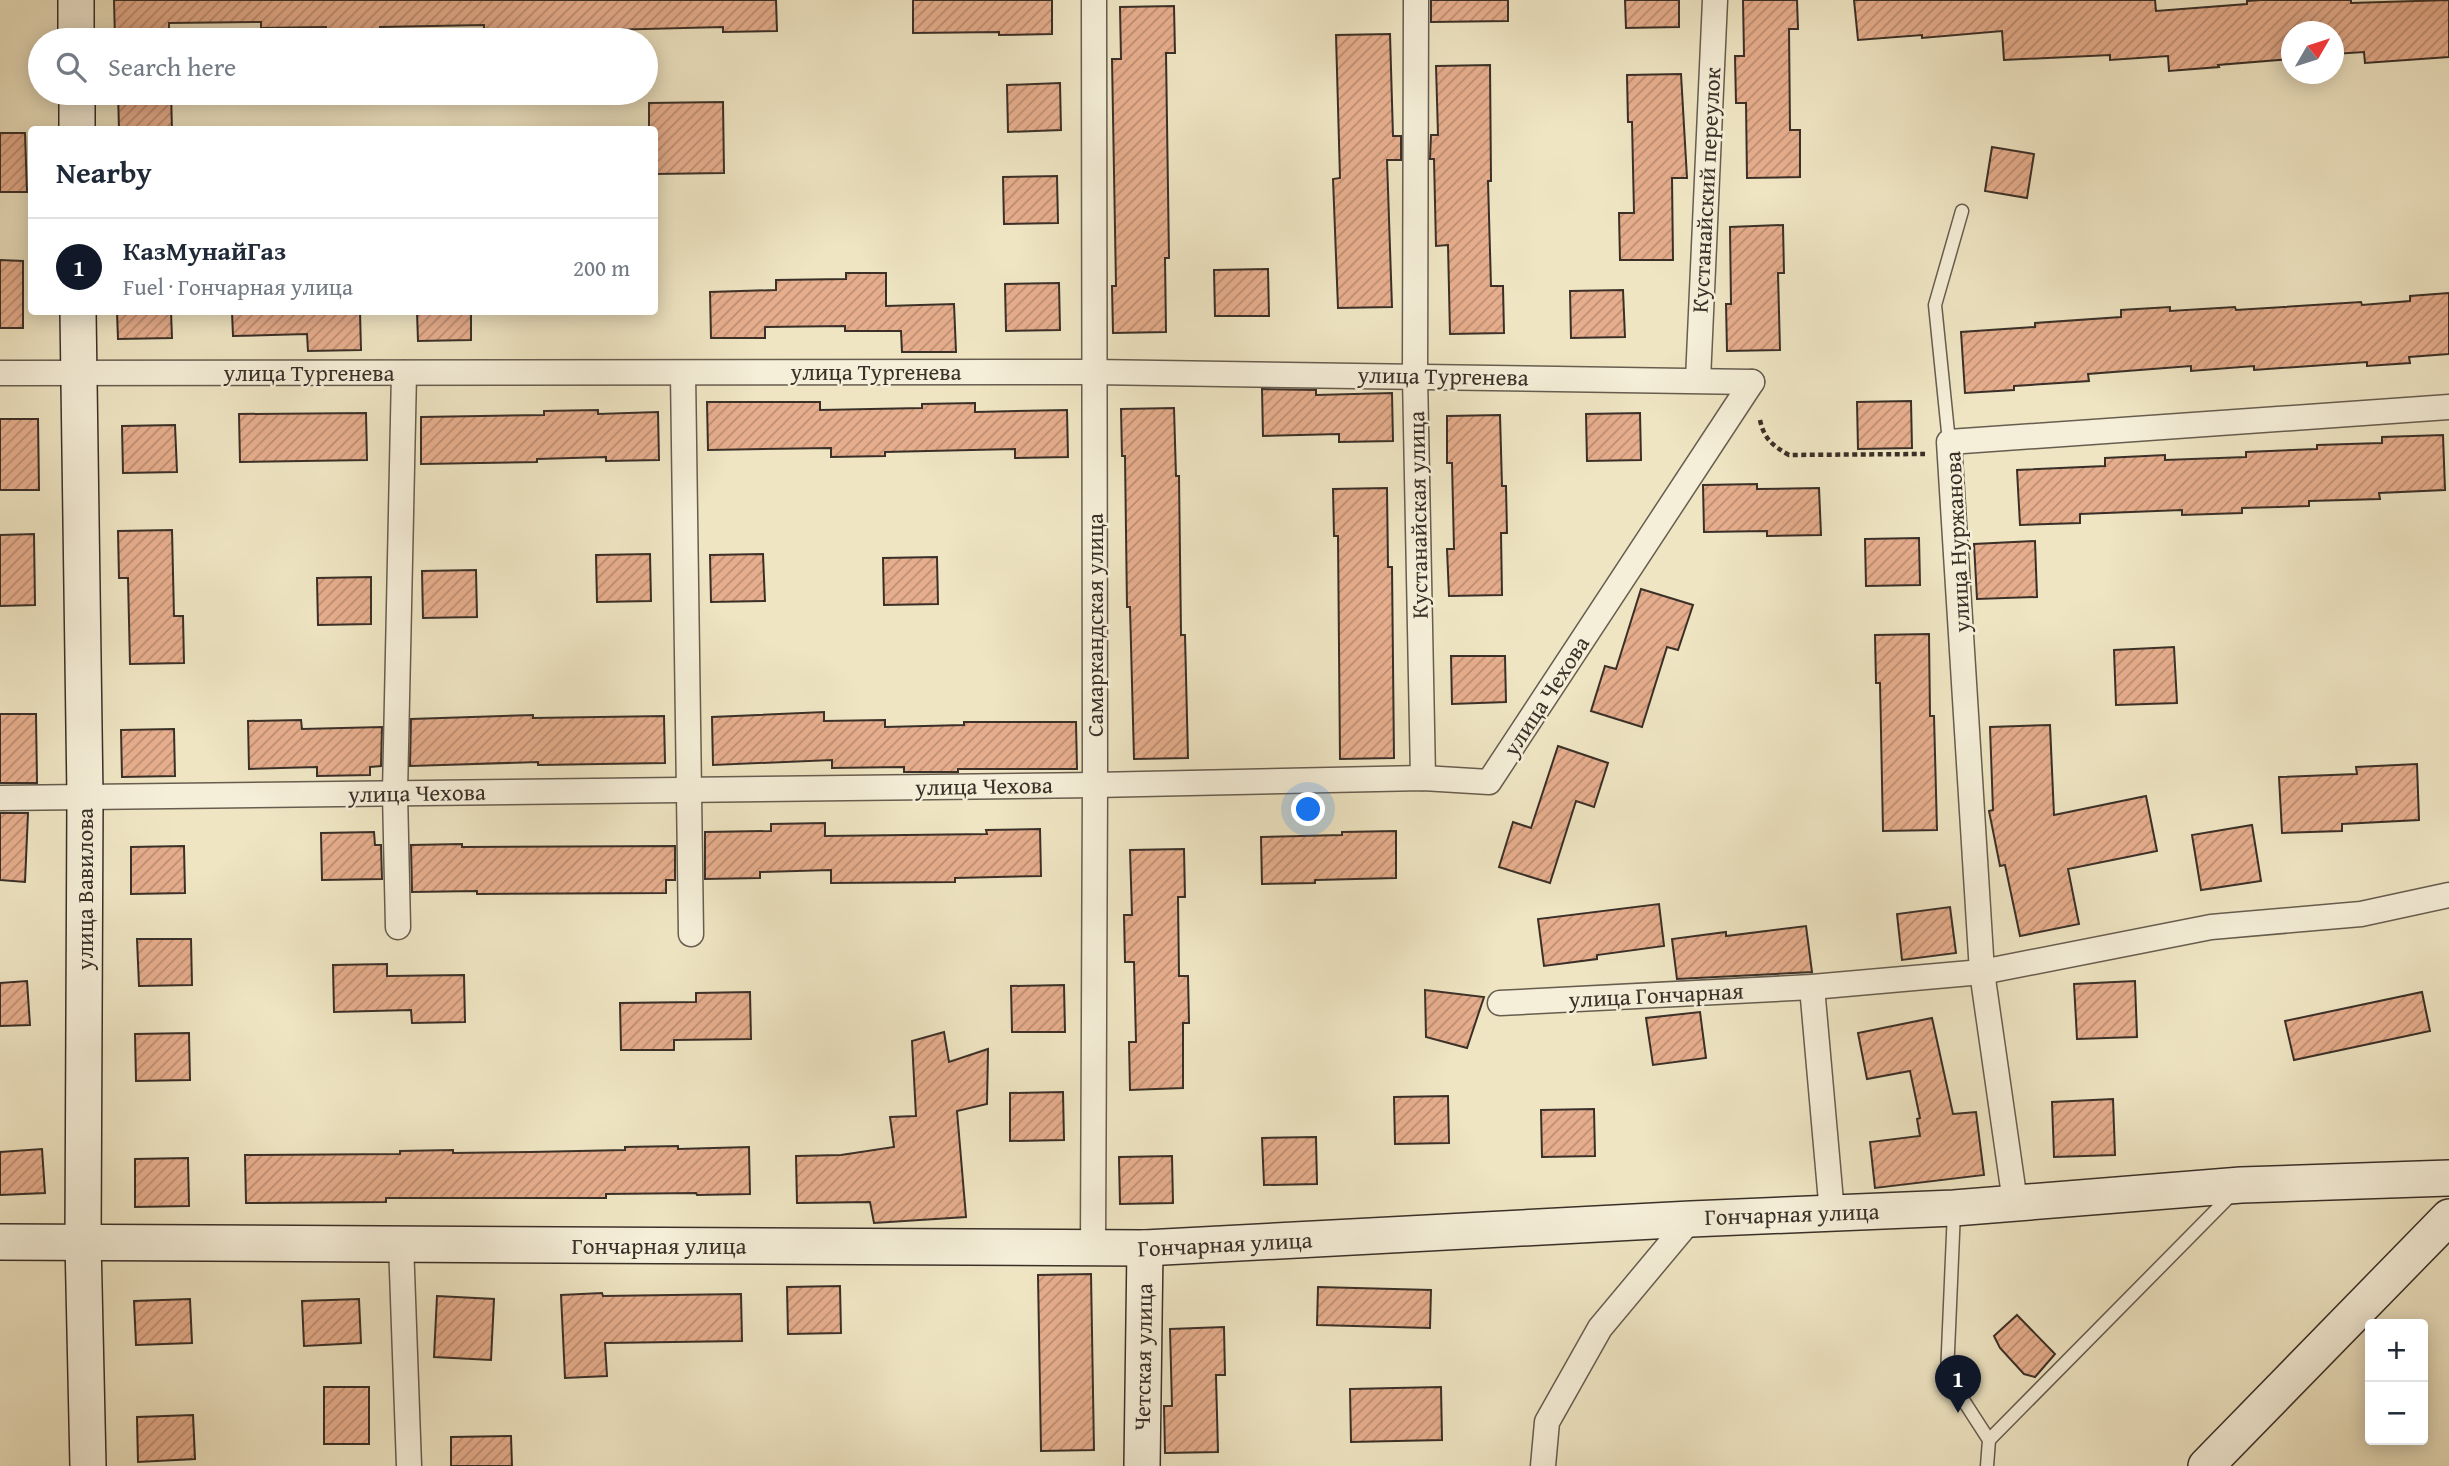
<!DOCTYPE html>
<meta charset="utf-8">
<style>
:root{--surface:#fff;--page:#f2f2f3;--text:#1f2937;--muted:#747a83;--line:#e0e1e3;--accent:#111827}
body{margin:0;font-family:"Gentium Book Plus",serif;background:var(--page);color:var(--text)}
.controls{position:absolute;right:21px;bottom:21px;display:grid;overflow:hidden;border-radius:7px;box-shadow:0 4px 18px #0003}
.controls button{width:63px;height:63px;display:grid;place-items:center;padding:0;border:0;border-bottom:2px solid var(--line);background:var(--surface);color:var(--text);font:35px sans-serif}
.compass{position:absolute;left:2281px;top:21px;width:63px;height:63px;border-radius:50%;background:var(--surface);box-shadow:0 4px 18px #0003;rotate:51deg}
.you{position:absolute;left:1309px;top:810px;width:24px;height:24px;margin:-18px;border:5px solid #fff;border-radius:50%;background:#1a73e8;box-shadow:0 0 0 10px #1a73e833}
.badge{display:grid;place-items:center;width:46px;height:46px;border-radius:50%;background:var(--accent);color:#fff;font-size:23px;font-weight:700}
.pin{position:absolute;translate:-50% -58px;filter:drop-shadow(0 2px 4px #0008)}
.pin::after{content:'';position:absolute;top:37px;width:24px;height:21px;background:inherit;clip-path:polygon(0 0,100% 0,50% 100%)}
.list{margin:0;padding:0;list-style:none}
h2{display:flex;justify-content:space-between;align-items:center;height:91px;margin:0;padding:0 28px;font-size:30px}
h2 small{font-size:23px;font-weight:400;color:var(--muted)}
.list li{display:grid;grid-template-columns:46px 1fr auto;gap:21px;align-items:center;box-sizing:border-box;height:98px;padding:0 28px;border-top:2px solid var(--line)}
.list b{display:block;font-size:26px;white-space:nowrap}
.list p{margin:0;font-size:23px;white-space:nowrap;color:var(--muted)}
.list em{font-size:23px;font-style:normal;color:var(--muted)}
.icon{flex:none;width:38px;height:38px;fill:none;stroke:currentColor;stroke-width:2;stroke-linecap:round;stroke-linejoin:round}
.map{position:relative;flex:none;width:2449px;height:1466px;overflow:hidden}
.search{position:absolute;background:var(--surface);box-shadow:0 4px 18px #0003;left:28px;top:28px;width:630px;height:77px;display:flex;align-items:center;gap:18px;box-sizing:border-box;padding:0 24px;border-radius:38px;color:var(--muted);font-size:26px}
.panel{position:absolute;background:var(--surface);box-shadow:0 4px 18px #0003;left:28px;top:126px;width:630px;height:189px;border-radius:7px}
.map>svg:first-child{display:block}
.building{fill:url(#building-hatch);stroke:#3a3028;stroke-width:2}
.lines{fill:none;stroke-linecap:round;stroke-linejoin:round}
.lane-casing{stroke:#675d4f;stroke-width:15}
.street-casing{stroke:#675d4f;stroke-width:27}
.secondary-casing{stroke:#3a3028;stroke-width:38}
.path{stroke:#3a3028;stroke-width:4.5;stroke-dasharray:5 3.5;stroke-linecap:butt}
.lane{stroke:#f5eed8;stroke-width:12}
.street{stroke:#f5eed8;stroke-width:24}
.secondary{stroke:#f5eed8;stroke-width:35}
.labels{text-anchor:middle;stroke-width:5;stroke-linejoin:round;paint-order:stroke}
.street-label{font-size:23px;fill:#3a3028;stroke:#f5eed8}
</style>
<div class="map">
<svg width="2449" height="1466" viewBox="0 0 2449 1466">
<defs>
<pattern id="building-hatch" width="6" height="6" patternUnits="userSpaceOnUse" patternTransform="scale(1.75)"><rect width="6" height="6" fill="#e7ae8d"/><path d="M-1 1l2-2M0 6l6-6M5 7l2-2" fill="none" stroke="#bc8e73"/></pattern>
</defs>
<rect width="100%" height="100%" fill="#efe5c3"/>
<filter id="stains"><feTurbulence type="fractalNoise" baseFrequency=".00286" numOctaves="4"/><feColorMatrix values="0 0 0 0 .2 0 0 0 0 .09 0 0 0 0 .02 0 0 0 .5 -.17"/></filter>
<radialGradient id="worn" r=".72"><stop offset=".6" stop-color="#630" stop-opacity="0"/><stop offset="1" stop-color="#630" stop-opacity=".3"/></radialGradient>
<g class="building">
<path d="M114 0H776L777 31 723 32V27L484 33V25L380 27V30L326 31V27L261 28V22L169 23V40H115Z"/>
<path d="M913 0H1052V34L999 35V32L913 33Z"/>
<path d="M1431 0H1508V21L1431 22Z"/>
<path d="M1625 0H1679V27L1626 28Z"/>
<path d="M1743 0H1797L1798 29H1789L1790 130H1800V177L1747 178 1746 103H1736L1735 56H1744Z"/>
<path d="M1854 0H2155L2156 11 2247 4V1L2261 0H2351V3L2449 0V57L2365 63 2364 52 2334 54V32H2292V59L2218 65 2219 67 2169 71 2168 56 2110 60V55L2004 60 2002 31 1922 38V35L1858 40Z"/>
<path d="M1174 6 1175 53H1166L1169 258H1165L1166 332 1113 333 1112 286H1116L1112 59H1121L1120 7Z"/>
<path d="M1390 34 1393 136H1401V160H1387L1392 307 1338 308 1333 179 1340 178 1336 35Z"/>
<path d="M1490 65 1491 181H1488L1491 286H1503L1504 333 1450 334 1448 245 1436 246 1434 159H1430L1431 135H1438L1436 66Z"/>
<path d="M1681 74 1687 178H1672L1673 260H1620L1619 213H1634L1632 122H1628L1627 75Z"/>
<path d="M1060 83 1061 130 1008 132 1007 85Z"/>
<path d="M118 93H171L172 130H119Z"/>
<path d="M723 102 724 173 654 174V130H649V103Z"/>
<path d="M0 133H25L27 192H0Z"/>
<path d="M1992 147 2034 154 2027 198 1985 191Z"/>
<path d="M1057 176 1058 223 1004 224 1003 177Z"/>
<path d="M1783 225 1784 273H1778L1780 350 1727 351 1726 304H1731L1730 227Z"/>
<path d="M0 260 23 261V328H0Z"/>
<path d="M1268 269 1269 316H1215L1214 270Z"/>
<path d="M846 273H886V306L954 304 956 352H902L901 331H845V326L765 327V338H711L710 292 776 290V280L846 279Z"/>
<path d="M1059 283 1060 330 1006 331 1005 284Z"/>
<path d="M1623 290 1625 337 1571 338 1570 291Z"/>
<path d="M2449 293V354L2409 357 2410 363 2367 366V362L2254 370V366L2191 371V366L2088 374 2089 381 2014 386V390L1965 393 1961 332 2035 327V323L2121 317V310L2170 307V311L2235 307 2236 310 2361 302 2362 305 2410 301V296Z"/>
<path d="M117 312H171L172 338 118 339Z"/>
<path d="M232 312H360L361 350 308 351 307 334 233 336Z"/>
<path d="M417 312H471V340L418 341Z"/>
<path d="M1262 389 1316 390V395L1392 393 1393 441 1339 442V434L1263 436Z"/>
<path d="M1911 401 1912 448 1858 449 1857 402Z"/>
<path d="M707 402H820V410L922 408V404L975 403V412L1067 410 1068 457 1015 458V449L885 452V456L831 457V448L708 450Z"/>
<path d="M1174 408 1176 476H1179L1181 635H1185L1188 758 1134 759 1130 607H1127L1125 456H1122L1121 409Z"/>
<path d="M598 410V414L658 412 659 460 606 461V457L537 459V462L421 464V417L544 415V411Z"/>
<path d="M366 413 367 460 240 462 239 414Z"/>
<path d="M1640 413 1641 460 1587 461 1586 414Z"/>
<path d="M1500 415 1502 486H1506L1507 533H1501L1502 595 1449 596 1447 549H1454L1452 463H1447V416Z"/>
<path d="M0 419H38L39 490H0Z"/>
<path d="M175 425 177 472 123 473 122 426Z"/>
<path d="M2443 435 2445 490 2379 493 2380 499 2309 501V506L2242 508V513L2182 515V510L2080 514V523L2020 525 2017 470 2105 466V458L2165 455V460L2246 457V452L2317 449V445L2382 443V437Z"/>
<path d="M1757 484V489L1819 488 1821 535 1767 536V531L1704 532 1703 485Z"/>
<path d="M1387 488 1388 567H1392L1394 758 1340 759 1338 536H1334L1333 489Z"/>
<path d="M172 530 174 616H183L184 663 130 664 128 578H119L118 531Z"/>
<path d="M34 534 35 605 0 606V535Z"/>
<path d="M1919 538 1920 585 1866 586 1865 539Z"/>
<path d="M2035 541 2037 597 1977 599 1974 544Z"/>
<path d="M650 554 651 601 597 602 596 555Z"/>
<path d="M763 554 765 601 711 602 710 555Z"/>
<path d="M937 557 938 604 884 605 883 558Z"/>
<path d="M476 570 477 617 423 618 422 571Z"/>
<path d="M371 577V624L318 625 317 578Z"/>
<path d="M1641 589 1693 605 1678 650 1667 647 1642 727 1591 711 1605 666 1616 669Z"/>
<path d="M1929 634 1930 716H1934L1937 830 1883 831 1880 683H1876L1875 635Z"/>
<path d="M2174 647 2177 703 2116 705 2114 650Z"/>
<path d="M1451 656H1505L1506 702 1452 704Z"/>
<path d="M824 712V721L885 720V727L964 725V722H1076L1077 769H958V772H904V767L832 768V760L713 765 712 717Z"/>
<path d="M0 714H36L37 783H0Z"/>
<path d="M533 715V718L664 716 665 763 538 765V762L410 766 411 719Z"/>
<path d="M301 720 302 729 382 727 381 766 370 767V775L317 776V767L249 769 248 721Z"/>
<path d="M2050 725 2054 815 2146 796 2157 851 2068 869 2079 924 2020 936 2005 865 2000 866 1989 811 1993 810 1990 727Z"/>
<path d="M174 729 175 776 122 777 121 730Z"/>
<path d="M1558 746 1608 763 1594 807 1576 801 1550 883 1499 867 1513 822 1531 828Z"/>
<path d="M2417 764 2419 820 2342 824V831L2282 833 2279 777 2357 774 2356 767Z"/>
<path d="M0 813H28L25 882 0 880Z"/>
<path d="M825 823V836L987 834 986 830 1040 829 1041 876 955 878V882L831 883V870L760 872V878L705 879V832L771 831V824Z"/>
<path d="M2252 825 2261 881 2201 890 2192 835Z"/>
<path d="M1396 831V878L1315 880V883L1262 884 1261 837 1342 835V832Z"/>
<path d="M374 832 375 845H381L382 879 322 880 321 833Z"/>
<path d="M462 844V847L675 846V880H666V893L477 894V891L412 892 411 845Z"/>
<path d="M184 846 185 893 131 894V847Z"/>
<path d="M1184 849 1185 897H1178L1179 976H1188L1189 1023H1183V1088L1130 1090 1129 1042H1136L1134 962H1125L1124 915H1132L1130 850Z"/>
<path d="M1659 904 1664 946 1597 955V959L1544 966 1538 919Z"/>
<path d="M1950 907 1956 953 1902 960 1897 914Z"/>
<path d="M1806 926 1812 972 1677 979 1672 939 1726 932V936Z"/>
<path d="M137 939H191L192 985 139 986Z"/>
<path d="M387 964V976L464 975 465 1022 412 1023 411 1010 334 1012 333 965Z"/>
<path d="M27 981 30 1025 0 1026V983Z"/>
<path d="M2135 981 2137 1037 2077 1039 2074 984Z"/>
<path d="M1064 985 1065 1032H1012L1011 986Z"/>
<path d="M1425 990 1484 997 1467 1048 1426 1037Z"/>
<path d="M750 992 751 1039 674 1040V1050H621L620 1003 696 1002V993Z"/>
<path d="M2422 992 2430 1031 2294 1060 2285 1021Z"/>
<path d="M1700 1012 1706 1058 1653 1065 1646 1018Z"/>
<path d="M1932 1018 1953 1114 1976 1112 1984 1175 1875 1188 1870 1142 1920 1136 1917 1119 1920 1118 1910 1071 1867 1079 1858 1033Z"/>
<path d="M944 1032 949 1062 988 1049 987 1104 957 1111 966 1217 874 1223 870 1202 797 1203 796 1156 841 1155 894 1147 890 1117 916 1116 912 1041Z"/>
<path d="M189 1033 190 1080 136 1081 135 1034Z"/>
<path d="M1063 1092 1064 1140 1010 1141V1093Z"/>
<path d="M1448 1096 1449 1143 1395 1144 1394 1097Z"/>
<path d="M2113 1099 2115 1155 2054 1157 2052 1102Z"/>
<path d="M1594 1109 1595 1156 1542 1157 1541 1110Z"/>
<path d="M1316 1137 1317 1184 1264 1185 1262 1138Z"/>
<path d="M678 1146V1149L749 1147 750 1194 697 1195 696 1193 606 1194V1198H386V1202L246 1203 245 1155 400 1154V1151L453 1150V1153L531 1152 625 1150V1147Z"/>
<path d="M42 1149 45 1193 0 1195V1152Z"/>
<path d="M1172 1156 1173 1203 1120 1204 1119 1157Z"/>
<path d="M188 1158 189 1206 135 1207V1159Z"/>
<path d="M1091 1274 1094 1450 1041 1451 1038 1275Z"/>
<path d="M840 1286 841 1333 788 1334 787 1287Z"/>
<path d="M1318 1287 1431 1290 1430 1328 1317 1325Z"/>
<path d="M602 1293 603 1296 741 1294 742 1341 605 1343 607 1376 565 1378 561 1295Z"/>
<path d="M437 1296 494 1299 491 1360 434 1357Z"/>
<path d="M190 1299 192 1343 136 1345 134 1301Z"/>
<path d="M359 1299 361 1343 304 1346 302 1301Z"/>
<path d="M2017 1315 2055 1354 2035 1377 2024 1374 2000 1348 1994 1336Z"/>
<path d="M1224 1327 1225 1375H1216L1218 1452 1165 1453 1164 1406H1172L1170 1329Z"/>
<rect x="324" y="1387" width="45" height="57"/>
<path d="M1441 1387 1442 1440 1351 1442 1350 1389Z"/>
<path d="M193 1415 195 1459 138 1462 137 1417Z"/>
<path d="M511 1436 512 1466H451V1437Z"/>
</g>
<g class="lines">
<g class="lane-casing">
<g id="lane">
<path d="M1949 442 1935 305 1962 211"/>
<path d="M1954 1211 1947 1375 1989 1440 1987 1466"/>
<path d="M1989 1440 2234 1192"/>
</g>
</g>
<g class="street-casing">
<g id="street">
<path d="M1416 0 1415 376 1423 778"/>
<path d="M0 373 1093 372 1752 382"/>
<path d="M683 373 691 934"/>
<path d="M1698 380 1715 0"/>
<path d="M0 798 1095 785 1423 778 1489 782 1752 382"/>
<path d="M398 927 395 793 404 373"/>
<path d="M1812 987 1832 1213"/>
<path d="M1500 1003 1812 987 1982 972 2211 927 2361 914 2449 895"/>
<path d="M2015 1202 1982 972 1949 442 2449 407"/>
<path d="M401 1243 409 1466"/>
<path d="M1093 1249 1095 785 1094 0"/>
<path d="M1543 1466 1547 1422 1600 1328 1691 1219"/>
</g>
</g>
<g class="secondary-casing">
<g id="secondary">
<path d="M76 0V40"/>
<path d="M77 93V130"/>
<path d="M78 312 85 797 83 1241 88 1466"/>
<path d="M0 1242 1145 1248 1691 1219 1954 1208 2241 1185 2449 1178"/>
<path d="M1142 1466 1145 1248"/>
<path d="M2206 1466 2449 1217"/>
</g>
</g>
<path class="path" d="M1760 420C1764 439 1773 446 1789 455L1925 454"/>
<use href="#lane" class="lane"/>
<use href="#street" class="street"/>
<use href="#secondary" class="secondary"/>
</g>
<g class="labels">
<g class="street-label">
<text transform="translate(1706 190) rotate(-87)" y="8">Кустанайский переулок</text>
<text x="876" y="380">улица Тургенева</text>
<text x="309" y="381">улица Тургенева</text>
<text transform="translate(1443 376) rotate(1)" y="8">улица Тургенева</text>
<text transform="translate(1418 515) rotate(-91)" y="8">Кустанайская улица</text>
<text transform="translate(1957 542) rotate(-93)" y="8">улица Нуржанова</text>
<text transform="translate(1095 625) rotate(-90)" y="8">Самаркандская улица</text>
<text transform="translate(1546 696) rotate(-57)" y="8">улица Чехова</text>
<text transform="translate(984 786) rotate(-1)" y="8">улица Чехова</text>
<text transform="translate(417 793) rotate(-1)" y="8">улица Чехова</text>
<text transform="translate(85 889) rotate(-90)" y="8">улица Вавилова</text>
<text transform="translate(1656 995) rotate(-3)" y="8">улица Гончарная</text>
<text transform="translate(1792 1214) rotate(-2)" y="8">Гончарная улица</text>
<text transform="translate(1225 1244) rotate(-3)" y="8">Гончарная улица</text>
<text x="659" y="1254">Гончарная улица</text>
<text transform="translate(1143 1357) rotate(-89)" y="8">Четская улица</text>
</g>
</g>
<rect width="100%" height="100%" filter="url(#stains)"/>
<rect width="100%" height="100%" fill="url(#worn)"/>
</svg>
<div class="controls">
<button>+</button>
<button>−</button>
</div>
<svg class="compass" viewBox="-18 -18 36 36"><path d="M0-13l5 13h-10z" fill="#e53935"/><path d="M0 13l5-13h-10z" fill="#747a83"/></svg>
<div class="you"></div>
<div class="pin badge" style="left:1958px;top:1413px">1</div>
<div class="search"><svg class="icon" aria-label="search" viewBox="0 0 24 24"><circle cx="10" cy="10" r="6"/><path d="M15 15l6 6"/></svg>Search here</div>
<section class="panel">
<h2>Nearby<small></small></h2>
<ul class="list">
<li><span class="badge">1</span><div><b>КазМунайГаз</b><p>Fuel · Гончарная улица</p></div><em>200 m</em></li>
</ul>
</section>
</div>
